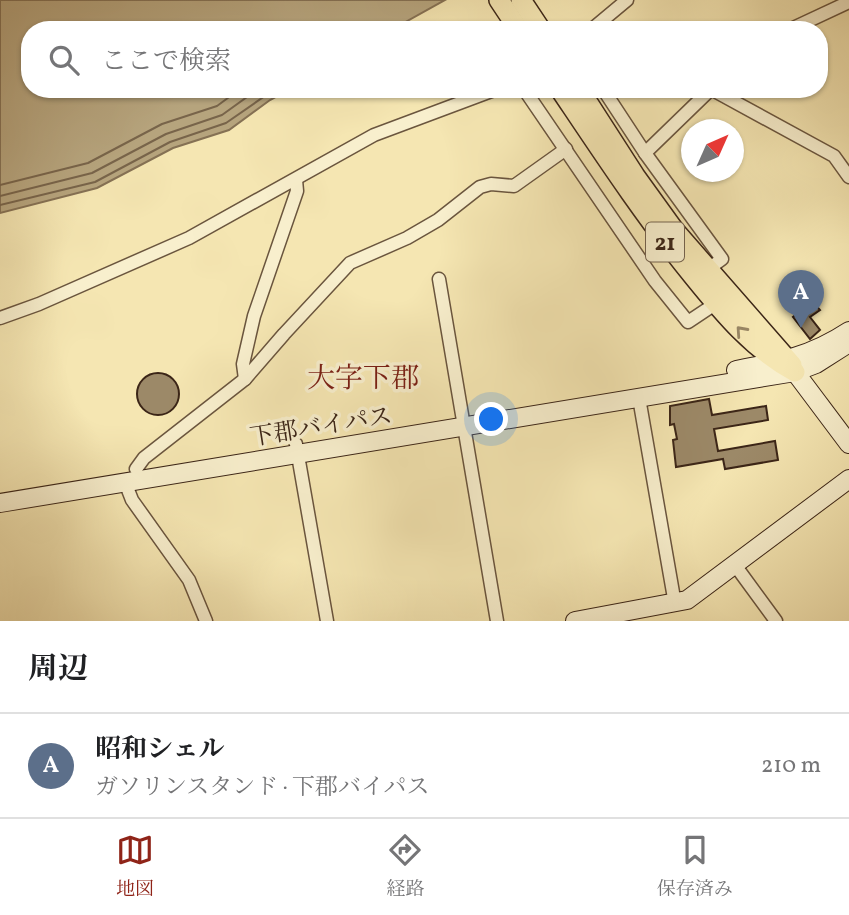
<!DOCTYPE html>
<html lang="ja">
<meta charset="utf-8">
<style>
:root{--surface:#fff;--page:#f2f2f2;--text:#202124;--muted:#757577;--line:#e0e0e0;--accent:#8f2418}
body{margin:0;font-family:Vollkorn,"Noto Serif JP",serif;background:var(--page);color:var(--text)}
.compass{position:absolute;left:681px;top:119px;width:63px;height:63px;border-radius:50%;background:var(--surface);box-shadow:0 2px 5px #0004;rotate:45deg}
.you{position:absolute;left:492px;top:420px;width:24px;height:24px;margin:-18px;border:5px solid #fff;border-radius:50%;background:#1a73e8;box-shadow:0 0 0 10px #1a73e833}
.badge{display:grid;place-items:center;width:46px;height:46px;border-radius:50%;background:var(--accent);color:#fff;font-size:23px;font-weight:700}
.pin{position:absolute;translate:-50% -58px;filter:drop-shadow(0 2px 4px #0008)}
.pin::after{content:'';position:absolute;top:37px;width:24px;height:21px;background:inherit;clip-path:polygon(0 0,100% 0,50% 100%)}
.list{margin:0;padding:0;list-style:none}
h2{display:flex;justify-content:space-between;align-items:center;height:91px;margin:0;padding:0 28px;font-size:30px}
h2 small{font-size:23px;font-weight:400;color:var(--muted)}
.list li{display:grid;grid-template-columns:46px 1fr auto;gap:21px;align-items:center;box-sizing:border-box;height:105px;padding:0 28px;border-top:2px solid var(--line)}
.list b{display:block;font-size:26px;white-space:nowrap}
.list p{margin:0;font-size:23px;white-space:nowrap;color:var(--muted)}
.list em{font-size:23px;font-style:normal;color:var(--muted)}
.icon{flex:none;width:38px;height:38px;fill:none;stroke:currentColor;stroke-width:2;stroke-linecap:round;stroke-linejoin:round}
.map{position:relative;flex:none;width:849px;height:621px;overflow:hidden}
.search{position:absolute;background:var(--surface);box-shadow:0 2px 5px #0004;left:21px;right:21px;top:21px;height:77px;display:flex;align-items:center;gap:18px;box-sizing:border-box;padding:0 24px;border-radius:28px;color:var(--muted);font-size:26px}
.sheet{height:196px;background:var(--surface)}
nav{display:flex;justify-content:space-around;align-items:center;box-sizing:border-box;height:98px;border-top:2px solid var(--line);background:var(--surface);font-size:19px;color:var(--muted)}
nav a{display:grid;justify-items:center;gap:4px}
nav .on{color:var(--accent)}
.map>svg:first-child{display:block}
.water{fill:#b6a47d;stroke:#857154;stroke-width:2}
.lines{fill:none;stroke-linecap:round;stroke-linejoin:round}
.shore{stroke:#78644a;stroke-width:2}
.building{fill:#9c8968;stroke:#3b2517;stroke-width:2}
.street-casing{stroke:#6a553e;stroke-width:15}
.secondary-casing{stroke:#3b2517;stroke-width:20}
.primary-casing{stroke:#3b2517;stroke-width:22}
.street{stroke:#f8efcd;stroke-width:12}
.secondary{stroke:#f8efcd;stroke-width:18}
.primary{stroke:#f5e6b2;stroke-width:19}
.oneway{stroke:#988664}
.labels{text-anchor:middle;stroke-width:7;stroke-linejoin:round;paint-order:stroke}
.shield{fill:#f8efcd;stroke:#74624e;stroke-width:2}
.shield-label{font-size:23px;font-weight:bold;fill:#3b2517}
.street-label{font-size:24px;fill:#3b2517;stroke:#f8efcd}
.quarter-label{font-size:28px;fill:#7a1f14;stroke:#f8efcd}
</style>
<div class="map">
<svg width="849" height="621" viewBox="0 0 849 621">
<rect width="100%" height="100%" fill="#f5e6b2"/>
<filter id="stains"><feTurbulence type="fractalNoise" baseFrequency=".00286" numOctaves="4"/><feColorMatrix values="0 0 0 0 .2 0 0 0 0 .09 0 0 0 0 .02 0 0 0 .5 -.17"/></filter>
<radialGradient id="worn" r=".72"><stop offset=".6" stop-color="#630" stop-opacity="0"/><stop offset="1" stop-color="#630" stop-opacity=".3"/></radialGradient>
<path class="water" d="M0 0H445L391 30H30V89H290L270 100 229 130 173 148 97 188 0 213Z"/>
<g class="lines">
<g class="shore">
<path d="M0 185 88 163 162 124 217 106 240 89"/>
<path d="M0 196 92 173 166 134 222 115 258 89"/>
<path d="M0 205 95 182 170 142 226 123 275 89"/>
</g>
</g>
<g class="building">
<path d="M813 302 820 310 810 317 820 330 810 339 793 317Z"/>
<circle cx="158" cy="394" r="21"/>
<path d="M709 399 712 415 766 406 768 420 714 429 718 451 775 441 778 460 725 469 723 459 676 467 673 440 677 439 674 424 670 425V406Z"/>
</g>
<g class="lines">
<g class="street-casing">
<g id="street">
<path d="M591 30 627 0"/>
<path d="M789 30 849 2"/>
<path d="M524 89 655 281 688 322 715 304"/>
<path d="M603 89 645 153 722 259 707 270"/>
<path d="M711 89 834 156 849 177"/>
<path d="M645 153 711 89"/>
<path d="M439 279 497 621"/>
<path d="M0 318 39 304 189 238 374 135 497 89"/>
<path d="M245 379 243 364 254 316 297 191 296 180"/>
<path d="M639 398 675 604"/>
<path d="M296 444 327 621"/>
<path d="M136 469 144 458 245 379 284 334 350 263 407 238 438 220 480 187 491 184 514 186 566 149"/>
<path d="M125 482 132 500 189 580 206 621"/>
<path d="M735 565 776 621"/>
</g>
</g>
<g class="secondary-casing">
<g id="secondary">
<path d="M736 370C780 362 811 356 849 331"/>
<path d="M795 372 849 444"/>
<path d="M0 503 795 372 816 364 849 343"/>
<path d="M575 621 687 600 849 479"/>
</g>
</g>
<g class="primary-casing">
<g id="primary">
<path d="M499 0 519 30"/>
<path d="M521 0 541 30"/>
<path d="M560 89C603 153 645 217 694 277 724 314 753 349 795 372"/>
<path d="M579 89 635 176 674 230 792 365"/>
</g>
</g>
<use href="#street" class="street"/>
<use href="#secondary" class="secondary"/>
<use href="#primary" class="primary"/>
</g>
<defs><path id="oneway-chevron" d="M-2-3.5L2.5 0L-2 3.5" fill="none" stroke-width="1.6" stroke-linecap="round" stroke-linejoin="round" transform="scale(1.75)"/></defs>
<use class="oneway" href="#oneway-chevron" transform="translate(741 331) rotate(-132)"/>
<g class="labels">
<rect class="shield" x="646" y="222.5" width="38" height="39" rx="5"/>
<g class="shield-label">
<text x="665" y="250">21</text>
</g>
<g class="street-label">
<text transform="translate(321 426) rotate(-9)" y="8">下郡バイパス</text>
</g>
<g class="quarter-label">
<text x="363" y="387">大字下郡</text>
</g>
</g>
<rect width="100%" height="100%" filter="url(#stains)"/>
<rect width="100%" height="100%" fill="url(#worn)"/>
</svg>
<svg class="compass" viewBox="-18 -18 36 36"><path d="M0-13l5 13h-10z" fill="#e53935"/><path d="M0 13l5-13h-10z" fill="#757577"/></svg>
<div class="you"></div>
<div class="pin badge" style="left:801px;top:328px;background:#5c6f8a">A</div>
<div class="search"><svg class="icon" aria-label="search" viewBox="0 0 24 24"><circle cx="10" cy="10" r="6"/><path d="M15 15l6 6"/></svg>ここで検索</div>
</div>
<section class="sheet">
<h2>周辺<small></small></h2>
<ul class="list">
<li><span class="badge" style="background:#5c6f8a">A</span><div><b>昭和シェル</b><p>ガソリンスタンド · 下郡バイパス</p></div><em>210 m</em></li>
</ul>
</section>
<nav>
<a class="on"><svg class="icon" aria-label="map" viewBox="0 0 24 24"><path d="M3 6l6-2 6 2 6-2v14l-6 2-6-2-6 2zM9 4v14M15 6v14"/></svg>地図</a>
<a><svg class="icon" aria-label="directions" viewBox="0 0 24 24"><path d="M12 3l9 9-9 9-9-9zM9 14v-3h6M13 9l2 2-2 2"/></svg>経路</a>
<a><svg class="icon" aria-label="saved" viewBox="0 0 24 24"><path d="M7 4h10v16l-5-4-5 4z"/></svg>保存済み</a>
</nav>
